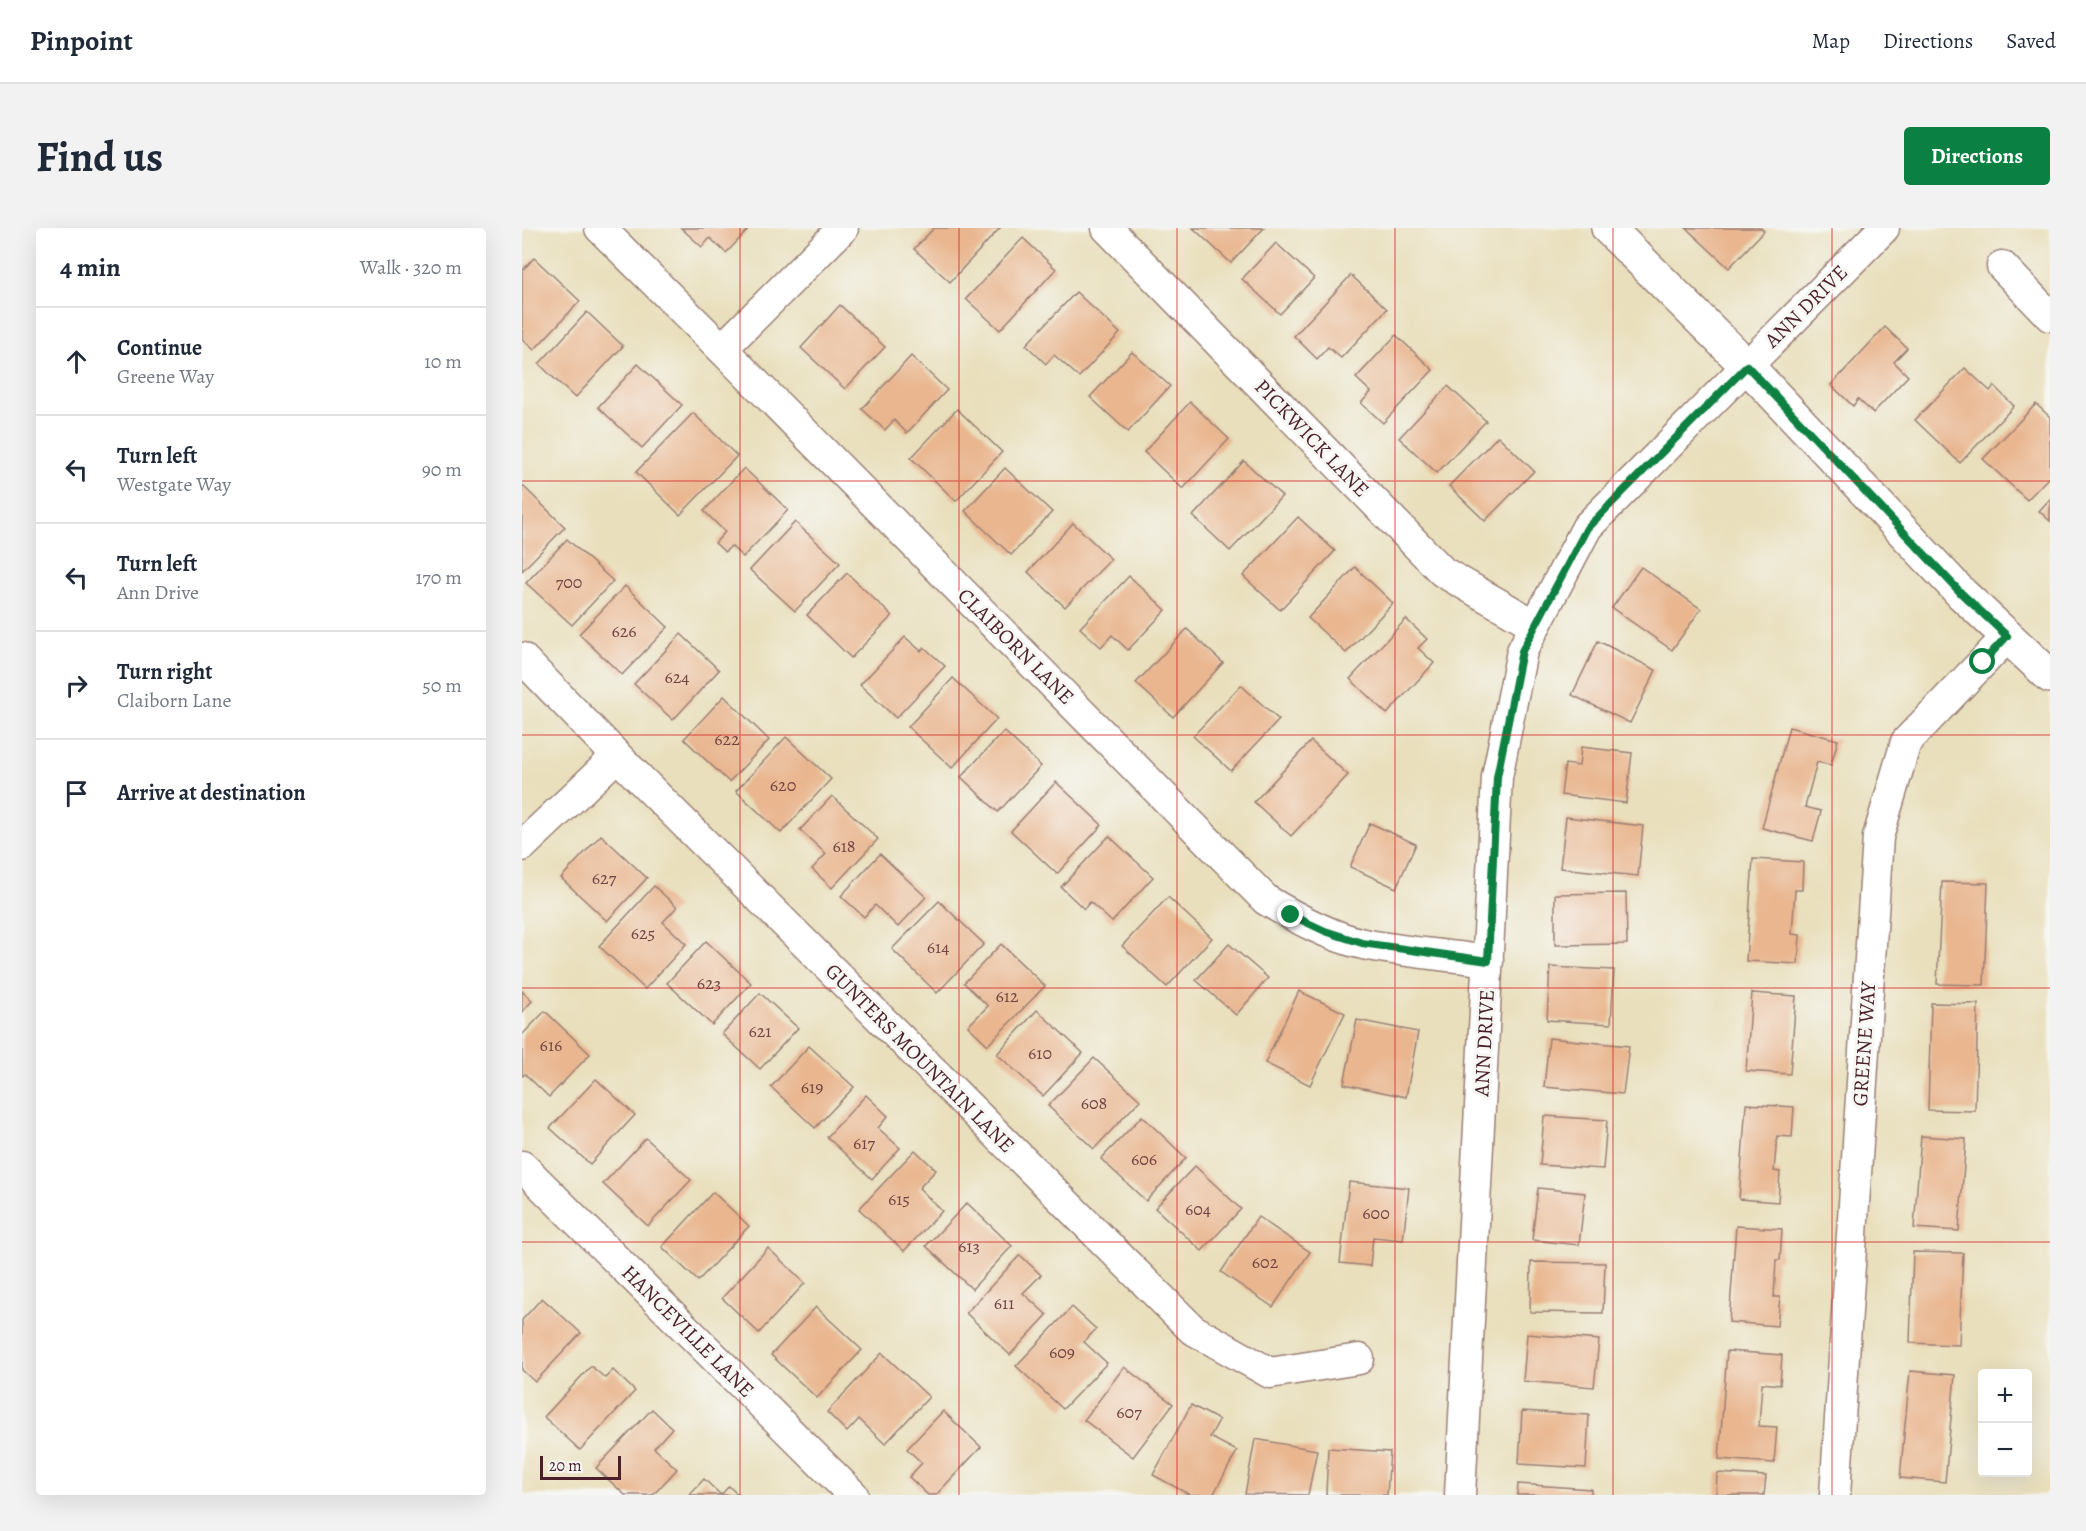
<!DOCTYPE html>
<meta charset="utf-8">
<style>
:root{--surface:#fff;--page:#f2f2f3;--text:#1f2937;--muted:#747a83;--line:#e0e1e3;--accent:#0b8043}
body{margin:0;font-family:Alegreya,serif;background:var(--page);color:var(--text)}
.controls{position:absolute;right:18px;bottom:18px;display:grid;overflow:hidden;border-radius:6px;box-shadow:0 6px 24px #0002}
.controls button{width:54px;height:54px;display:grid;place-items:center;padding:0;border:0;border-bottom:2px solid var(--line);background:var(--surface);color:var(--text);font:30px sans-serif}
.scale{position:absolute;left:18px;bottom:15px;width:81px;box-sizing:border-box;padding-left:6px;border:3px solid #4a1f2b;border-top:0;font-size:16px;line-height:21px;white-space:nowrap;color:#4a1f2b;-webkit-text-stroke:4px #f6f6f2;paint-order:stroke}
.stop{position:absolute;width:18px;height:18px;margin:-14px;border:4px solid #0b8043;border-radius:50%;background:#fff}
.stop.end{background:#0b8043;border-color:#fff;box-shadow:0 2px 6px #0008}
.list{margin:0;padding:0;list-style:none}
h2{display:flex;justify-content:space-between;align-items:center;height:78px;margin:0;padding:0 24px;font-size:26px}
h2 small{font-size:20px;font-weight:400;color:var(--muted)}
.list li{display:grid;grid-template-columns:39px 1fr auto;gap:18px;align-items:center;box-sizing:border-box;height:108px;padding:0 24px;border-top:2px solid var(--line)}
.list b{display:block;font-size:22px;white-space:nowrap}
.list p{margin:0;font-size:20px;white-space:nowrap;color:var(--muted)}
.list em{font-size:20px;font-style:normal;color:var(--muted)}
.icon{flex:none;width:33px;height:33px;fill:none;stroke:currentColor;stroke-width:2;stroke-linecap:round;stroke-linejoin:round}
.map{position:relative;flex:none;width:1528px;height:1267px;overflow:hidden;border-radius:6px}
header{display:flex;align-items:center;gap:36px;box-sizing:border-box;height:84px;padding:0 30px;background:var(--surface);border-bottom:2px solid var(--line)}
header strong{font-size:28px}
nav{display:flex;gap:33px;margin-inline-start:auto;font-size:21px}
.intro{display:flex;align-items:center;justify-content:space-between;box-sizing:border-box;height:144px;padding:0 36px}
h1{margin:0;font-size:42px}
.button{padding:15px 27px;border-radius:6px;background:var(--accent);color:#fff;font-size:21px;font-weight:700}
main{display:flex;gap:36px;padding:0 36px}
aside{flex:1;background:var(--surface);border-radius:6px;box-shadow:0 6px 24px #0002}
.map>svg:first-child{display:block}
.building{fill:#e9b68f}
.lines{fill:none;stroke-linecap:round;stroke-linejoin:round}
.minor-casing{stroke:#9a7f74;stroke-width:33}
.tertiary-casing{stroke:#9a7f74;stroke-width:36}
.minor{stroke:#fff;stroke-width:30}
.tertiary{stroke:#fff;stroke-width:33}
.route{stroke:#0b8043;stroke-width:8}
.grid{fill:none;stroke:#d62828;stroke-width:1.5;stroke-opacity:0.55}
.labels{text-anchor:middle;stroke-width:6;stroke-linejoin:round;paint-order:stroke}
.number-label{font-size:18px;fill:#724544}
.street-label{font-size:21px;fill:#4a1f2b;stroke:#f6f6f2}
</style>
<header>
<strong>Pinpoint</strong>
<nav><a>Map</a><a>Directions</a><a>Saved</a></nav>
</header>
<div class="intro"><h1>Find us</h1><a class="button">Directions</a></div>
<main>
<aside>
<h2>4 min<small>Walk · 320 m</small></h2>
<ul class="list">
<li><svg class="icon" aria-label="ahead" viewBox="0 0 24 24"><path d="M12 20V5M6 11l6-6 6 6"/></svg><div><b>Continue</b><p>Greene Way</p></div><em>10 m</em></li>
<li><svg class="icon" aria-label="left" viewBox="0 0 24 24"><path d="M17 20v-9H6M10 6l-5 5 5 5"/></svg><div><b>Turn left</b><p>Westgate Way</p></div><em>90 m</em></li>
<li><svg class="icon" aria-label="left" viewBox="0 0 24 24"><path d="M17 20v-9H6M10 6l-5 5 5 5"/></svg><div><b>Turn left</b><p>Ann Drive</p></div><em>170 m</em></li>
<li><svg class="icon" aria-label="right" viewBox="0 0 24 24"><path d="M7 20v-9h11M14 6l5 5-5 5"/></svg><div><b>Turn right</b><p>Claiborn Lane</p></div><em>50 m</em></li>
<li><svg class="icon" aria-label="arrive" viewBox="0 0 24 24"><path d="M6 21V4h12l-3 4 3 4H6"/></svg><div><b>Arrive at destination</b></div></li>
</ul>
</aside>
<div class="map">
<svg width="1528" height="1267" viewBox="0 0 1528 1267">
<rect width="100%" height="100%" fill="#f6f6f2"/>
<filter id="ink" filterUnits="userSpaceOnUse"><feTurbulence type="fractalNoise" baseFrequency=".0167" numOctaves="2"/><feDisplacementMap in="SourceGraphic" scale="12" xChannelSelector="R" yChannelSelector="G"/><feConvolveMatrix kernelMatrix="1 2 1 2 8 2 1 2 1" color-interpolation-filters="sRGB"/></filter>
<filter id="wash" filterUnits="userSpaceOnUse"><feTurbulence type="fractalNoise" baseFrequency=".008" numOctaves="4" result="noise"/><feDisplacementMap in="SourceGraphic" scale="24" xChannelSelector="R" yChannelSelector="G"/><feGaussianBlur stdDeviation="1.35" result="paint"/><feColorMatrix in="noise" values="0 0 0 0 0 0 0 0 0 0 0 0 0 0 0 0 0 1.4 0 .05"/><feComposite in="paint" operator="in"/></filter>
<g filter="url(#wash)">
<rect width="100%" height="100%" fill="#e9dfbc"/>
<g id="blocks">
<g class="building">
<path d="M159 0H228L204 25 188 10 180 19Z"/>
<path d="M412 0H478L428 54 392 21Z"/>
<path d="M671 0H742L709 35Z"/>
<path d="M1164 0H1239L1242 3 1207 40Z"/>
<path d="M501 10 534 41 478 102 444 71Z"/>
<path d="M754 15 792 50 758 86 720 51Z"/>
<path d="M12 30 58 73 12 122 0 111V43Z"/>
<path d="M829 47 865 81 819 130 806 119 795 131 772 108Z"/>
<path d="M554 64 598 105 557 149 532 127 524 136 504 117Z"/>
<path d="M318 77 363 119 323 161 279 120Z"/>
<path d="M65 84 101 118 53 170 17 136Z"/>
<path d="M1363 99 1385 120 1372 134 1386 148 1351 185 1336 171 1331 178 1309 157Z"/>
<path d="M874 107 911 142 861 195 839 175 849 164 834 150Z"/>
<path d="M610 124 648 158 606 204 568 169Z"/>
<path d="M389 128 425 162 385 205 372 192 363 202 340 181Z"/>
<path d="M116 136 160 177 120 220 76 179Z"/>
<path d="M1443 140 1468 163 1472 158 1492 178 1438 235 1393 192Z"/>
<path d="M926 158 964 193 915 245 877 210Z"/>
<path d="M668 174 707 211 661 261 622 224Z"/>
<path d="M1514 176 1528 189V248L1505 272 1461 231Z"/>
<path d="M435 181 480 224 434 273 389 230Z"/>
<path d="M171 185 215 228 158 287 114 244Z"/>
<path d="M976 208 1012 243 963 293 927 258Z"/>
<path d="M722 233 760 268 708 323 671 288Z"/>
<path d="M222 240 266 282 221 329 209 318 203 324 193 315 203 304 182 283Z"/>
<path d="M483 240 530 284 489 327 443 283Z"/>
<path d="M0 257 43 299 0 343Z"/>
<path d="M1528 271V293L1517 283Z"/>
<path d="M776 289 813 323 758 382 721 348Z"/>
<path d="M273 294 318 335 273 383 228 342Z"/>
<path d="M551 295 589 331 543 379 506 344Z"/>
<path d="M45 311 91 353 50 397 4 355Z"/>
<path d="M833 339 871 375 824 425 786 390Z"/>
<path d="M1119 339 1179 381 1150 422 1090 380Z"/>
<path d="M325 345 370 388 329 430 285 387Z"/>
<path d="M607 348 644 382 606 422 590 407 579 419 558 400Z"/>
<path d="M103 358 146 399 100 447 57 406Z"/>
<path d="M884 391 905 411 896 420 912 435 865 486 828 451Z"/>
<path d="M665 401 701 435 651 489 614 455Z"/>
<path d="M159 406 197 442 151 492 112 456Z"/>
<path d="M383 409 399 423 402 419 423 438 374 490 338 457Z"/>
<path d="M1076 413 1134 442 1108 495 1050 467Z"/>
<path d="M431 450 475 491 430 540 386 499Z"/>
<path d="M719 457 757 492 709 543 671 508Z"/>
<path d="M202 468 247 512 207 554 162 511Z"/>
<path d="M1267 499 1316 512 1309 537 1295 534 1283 579 1299 583 1291 613 1240 600Z"/>
<path d="M482 503 519 538 476 584 439 549Z"/>
<path d="M264 509 309 551 259 605 214 563Z"/>
<path d="M789 513 826 547 769 608 732 574Z"/>
<path d="M1059 519 1110 525 1104 575 1039 567 1043 536 1057 538Z"/>
<path d="M534 554 580 597 535 646 489 603Z"/>
<path d="M310 568 356 611 310 660 290 641 304 626 278 602Z"/>
<path d="M1044 589 1121 598 1116 648 1038 640Z"/>
<path d="M848 595 894 616 874 660 828 639Z"/>
<path d="M79 607 125 650 85 693 39 650Z"/>
<path d="M587 608 631 649 590 694 568 674 562 681 539 659Z"/>
<path d="M358 626 404 669 376 699 353 677 342 689 319 668Z"/>
<path d="M1231 631 1281 634 1280 662H1273L1270 706 1278 707 1276 736 1224 733Z"/>
<path d="M1420 654 1466 655 1462 757 1415 756Z"/>
<path d="M132 658 155 679 141 694 164 716 123 761 77 718Z"/>
<path d="M1104 665 1105 716 1033 717V666Z"/>
<path d="M646 669 690 710 645 759 600 718Z"/>
<path d="M417 673 462 716 415 765 370 721Z"/>
<path d="M184 713 229 755 190 797 145 755Z"/>
<path d="M479 716 523 758 466 817 446 798 466 778 442 755Z"/>
<path d="M707 716 746 750 714 787 674 752Z"/>
<path d="M1028 739 1092 742 1089 796 1025 792Z"/>
<path d="M0 763 10 773 0 784Z"/>
<path d="M777 763 823 785 788 857 743 835Z"/>
<path d="M238 765 276 800 238 841 200 806Z"/>
<path d="M1230 765 1274 768 1268 846 1224 843Z"/>
<path d="M1409 775 1456 776 1453 883 1406 882Z"/>
<path d="M515 782 561 825 521 868 475 826Z"/>
<path d="M23 783 68 826 27 869 3 846 0 848V807Z"/>
<path d="M835 792 896 804 884 869 822 856Z"/>
<path d="M1027 810 1107 818 1101 866 1022 859Z"/>
<path d="M287 818 332 859 293 900 249 859Z"/>
<path d="M572 830 618 872 572 921 526 878Z"/>
<path d="M74 851 113 887 68 936 28 900Z"/>
<path d="M344 867 366 888 356 900 378 920 350 951 305 909Z"/>
<path d="M1224 876 1272 879 1270 909 1255 908 1252 943 1258 944 1256 974 1217 971Z"/>
<path d="M620 888 664 930 624 973 579 931Z"/>
<path d="M1022 888 1085 892 1081 941 1018 937Z"/>
<path d="M1399 908 1444 911 1437 1003 1392 1000Z"/>
<path d="M124 910 169 952 126 998 81 956Z"/>
<path d="M393 922 414 942 397 960 420 983 382 1023 337 981Z"/>
<path d="M673 938 719 981 680 1023 633 980Z"/>
<path d="M827 954 887 960 881 1012 851 1009 848 1038 818 1035Z"/>
<path d="M1016 960 1063 965 1057 1017 1010 1012Z"/>
<path d="M191 964 227 998 176 1053 140 1019Z"/>
<path d="M445 975 490 1018 450 1061 404 1018Z"/>
<path d="M736 989 788 1024 751 1079 699 1044Z"/>
<path d="M1214 998 1260 1001 1258 1032H1254L1252 1069H1258L1255 1098 1207 1094Z"/>
<path d="M246 1020 283 1055 237 1105 200 1070Z"/>
<path d="M1391 1024 1441 1025 1437 1117 1388 1115Z"/>
<path d="M498 1027 519 1047 501 1065 525 1087 488 1127 444 1085Z"/>
<path d="M1009 1034 1083 1035 1081 1085 1008 1084Z"/>
<path d="M20 1070 59 1105 13 1154 0 1142V1092Z"/>
<path d="M294 1079 340 1122 295 1170 249 1127Z"/>
<path d="M550 1079 574 1101 562 1114 585 1135 541 1181 494 1138Z"/>
<path d="M1005 1106 1077 1112 1072 1159 1001 1153Z"/>
<path d="M1205 1123 1260 1127 1258 1157 1240 1155 1237 1198 1255 1199 1252 1235 1197 1231Z"/>
<path d="M360 1125 407 1169 363 1216 337 1191 325 1204 305 1184Z"/>
<path d="M69 1138 83 1150 91 1142 113 1163 58 1222 22 1189Z"/>
<path d="M602 1139 651 1176 611 1229 562 1192Z"/>
<path d="M1388 1143 1433 1147 1423 1254 1378 1250Z"/>
<path d="M669 1177 697 1192 688 1209 715 1223 691 1267H668L631 1247Z"/>
<path d="M130 1181 150 1200 132 1220 155 1241 131 1267H103L74 1240Z"/>
<path d="M421 1183 459 1219 414 1267H406L387 1249 400 1235 385 1221Z"/>
<path d="M1000 1183 1067 1187 1064 1240 997 1236Z"/>
<path d="M733 1211 795 1222 786 1267 723 1266Z"/>
<path d="M806 1220 868 1224 865 1267H804Z"/>
<path d="M1195 1245 1244 1248 1242 1267H1194Z"/>
<path d="M182 1251 199 1267 207 1258 216 1267H167Z"/>
<path d="M996 1256 1069 1261V1267H995Z"/>
</g>
</g>
</g>
<g filter="url(#ink)">
<use href="#blocks" fill-opacity="0" stroke="#9a7f74" stroke-width="1.5"/>
<g class="lines">
<g class="minor-casing">
<g id="minor">
<path d="M78 0 200 121 744 672C774 690 807 708 841 716 882 724 925 727 966 733"/>
<path d="M585 0 921 344 1013 397"/>
<path d="M1480 38 1528 88"/>
<path d="M200 121 321 0"/>
<path d="M0 430 95 528 670 1101 748 1145 837 1131"/>
<path d="M0 618 95 528"/>
<path d="M0 938 331 1267"/>
<path d="M938 1267 975 549 1000 423 1065 299 1362 0"/>
<path d="M1313 1267 1356 609 1384 514 1485 409"/>
</g>
</g>
<g class="tertiary-casing">
<path id="tertiary" d="M1086 0 1225 138 1440 366 1528 448"/>
</g>
<use href="#minor" class="minor"/>
<use href="#tertiary" class="tertiary"/>
</g>
</g>
<g class="lines" filter="url(#ink)">
<path class="route" d="M769 687 803 703 840 715 966 733 975 549 1000 423 1065 300 1225 138 1440 366 1485 408 1461 434"/>
</g>
<path class="grid" d="M218 0V1267M437 0V1267M655 0V1267M873 0V1267M1091 0V1267M1310 0V1267M0 253H1528M0 507H1528M0 760H1528M0 1014H1528"/>
<g class="labels">
<g class="number-label">
<text x="47" y="360">700</text>
<text x="102" y="409">626</text>
<text x="155" y="455">624</text>
<text x="205" y="517">622</text>
<text x="261" y="563">620</text>
<text x="322" y="624">618</text>
<text x="82" y="656">627</text>
<text x="121" y="711">625</text>
<text x="416" y="725">614</text>
<text x="187" y="761">623</text>
<text x="485" y="774">612</text>
<text x="238" y="809">621</text>
<text x="29" y="823">616</text>
<text x="518" y="831">610</text>
<text x="290" y="865">619</text>
<text x="572" y="881">608</text>
<text x="342" y="921">617</text>
<text x="622" y="937">606</text>
<text x="377" y="977">615</text>
<text x="676" y="987">604</text>
<text x="854" y="991">600</text>
<text x="447" y="1024">613</text>
<text x="743" y="1040">602</text>
<text x="482" y="1081">611</text>
<text x="540" y="1130">609</text>
<text x="607" y="1190">607</text>
</g>
<g class="street-label">
<text transform="translate(1284 78) rotate(-45)" y="7">ANN DRIVE</text>
<text transform="translate(790 210) rotate(46)" y="7">PICKWICK LANE</text>
<text transform="translate(494 418) rotate(45)" y="7">CLAIBORN LANE</text>
<text transform="translate(962 815) rotate(-87)" y="7">ANN DRIVE</text>
<text transform="translate(1342 816) rotate(-86)" y="7">GREENE WAY</text>
<text transform="translate(398 830) rotate(45)" y="7">GUNTERS MOUNTAIN LANE</text>
<text transform="translate(166 1103) rotate(45)" y="7">HANCEVILLE LANE</text>
</g>
</g>
</svg>
<div class="controls">
<button>+</button>
<button>−</button>
</div>
<div class="scale">20 m</div>
<div class="stop" style="left:1461px;top:434px"></div>
<div class="stop end" style="left:769px;top:687px"></div>
</div>
</main>
